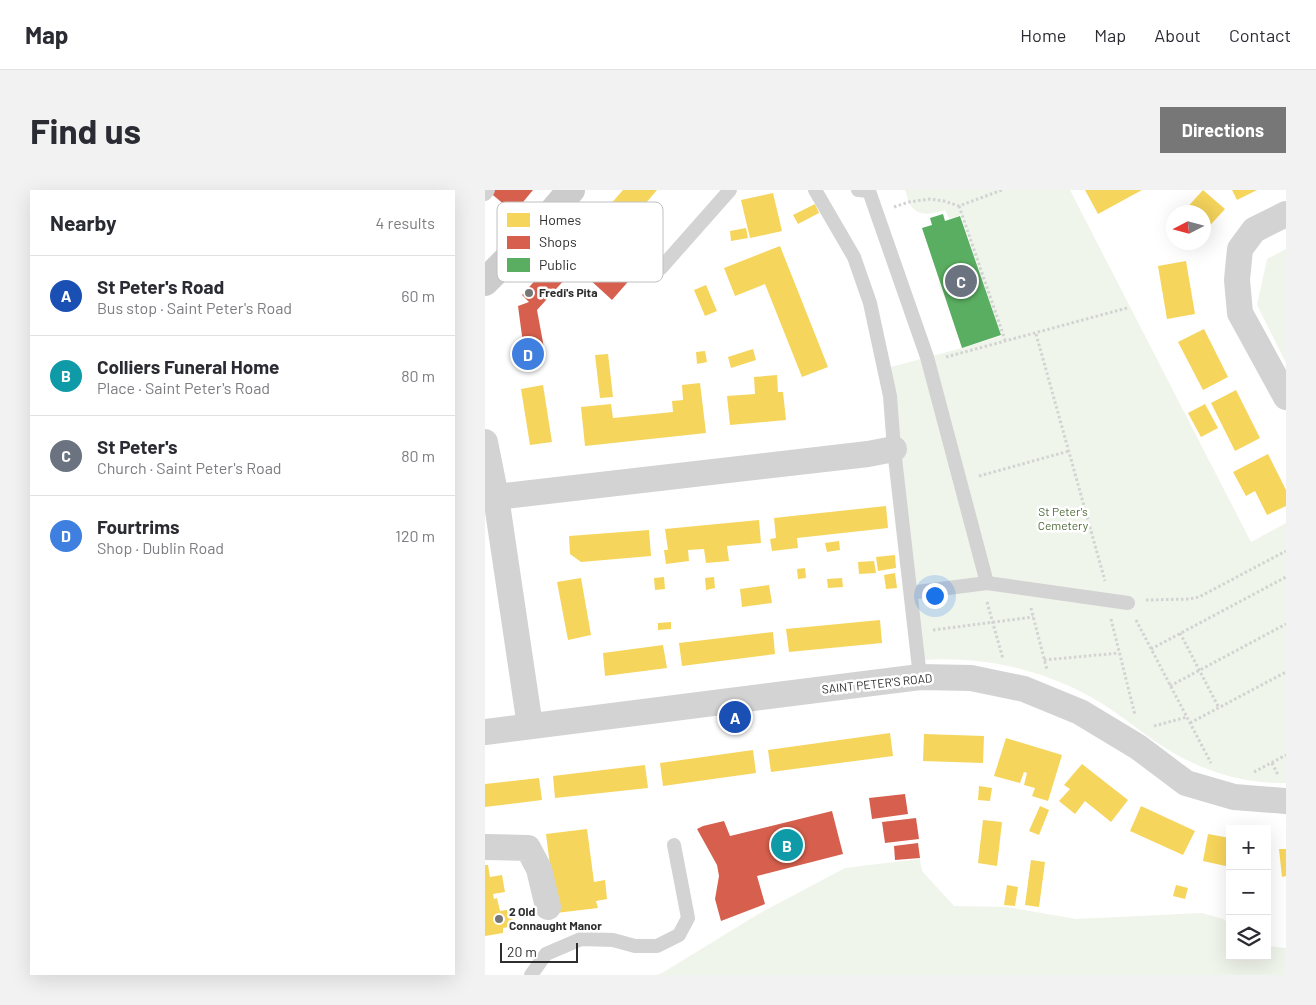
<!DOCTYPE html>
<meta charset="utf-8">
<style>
:root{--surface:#fff;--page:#f2f2f3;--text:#2b2b33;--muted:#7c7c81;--line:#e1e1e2;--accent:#777}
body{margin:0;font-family:Barlow,sans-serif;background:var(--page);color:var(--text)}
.controls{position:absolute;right:15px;bottom:15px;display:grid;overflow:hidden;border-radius:0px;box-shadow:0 5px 20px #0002}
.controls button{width:45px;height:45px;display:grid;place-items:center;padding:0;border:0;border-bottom:1px solid var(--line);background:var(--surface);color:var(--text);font:25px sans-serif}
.compass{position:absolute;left:681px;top:15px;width:45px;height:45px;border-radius:50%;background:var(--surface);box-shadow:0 5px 20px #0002;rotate:264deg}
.scale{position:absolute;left:15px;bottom:12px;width:78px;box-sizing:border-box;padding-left:5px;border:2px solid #2e2e2e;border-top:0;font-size:14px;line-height:18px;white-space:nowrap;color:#2e2e2e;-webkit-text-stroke:4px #fff;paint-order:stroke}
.you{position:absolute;left:449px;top:405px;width:18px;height:18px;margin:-12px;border:4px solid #fff;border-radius:50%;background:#1a73e8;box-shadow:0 0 0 8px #1a73e833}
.badge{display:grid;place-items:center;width:32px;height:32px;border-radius:50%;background:var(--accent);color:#fff;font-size:16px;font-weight:700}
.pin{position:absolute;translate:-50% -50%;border:2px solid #fff;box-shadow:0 1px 5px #0006}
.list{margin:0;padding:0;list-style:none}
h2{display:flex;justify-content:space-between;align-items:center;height:65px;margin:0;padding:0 20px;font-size:21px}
h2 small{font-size:16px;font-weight:400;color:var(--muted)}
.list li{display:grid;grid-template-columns:32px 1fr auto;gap:15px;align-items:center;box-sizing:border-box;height:80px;padding:0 20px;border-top:1px solid var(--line)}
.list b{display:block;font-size:19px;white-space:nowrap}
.list p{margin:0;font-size:16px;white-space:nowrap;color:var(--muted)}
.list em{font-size:16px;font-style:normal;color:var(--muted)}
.icon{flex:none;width:28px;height:28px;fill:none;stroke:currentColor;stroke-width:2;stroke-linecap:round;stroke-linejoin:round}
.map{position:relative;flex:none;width:801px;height:785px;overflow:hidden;border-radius:0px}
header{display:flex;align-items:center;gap:30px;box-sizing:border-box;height:70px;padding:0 25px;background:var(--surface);border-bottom:1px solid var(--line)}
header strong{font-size:24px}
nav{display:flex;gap:28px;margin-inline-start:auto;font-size:18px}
.intro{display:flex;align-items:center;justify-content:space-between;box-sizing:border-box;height:120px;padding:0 30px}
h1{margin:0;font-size:35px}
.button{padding:12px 22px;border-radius:0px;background:var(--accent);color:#fff;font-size:18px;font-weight:700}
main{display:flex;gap:30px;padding:0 30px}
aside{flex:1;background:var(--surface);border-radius:0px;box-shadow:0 5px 20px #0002}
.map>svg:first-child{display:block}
.green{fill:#f0f5eb}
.homes{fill:#f6d55c}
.shops{fill:#d6604d}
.public{fill:#5aae61}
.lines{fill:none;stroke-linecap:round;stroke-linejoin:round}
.path{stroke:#d3d3d3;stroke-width:3;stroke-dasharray:2.5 2.5;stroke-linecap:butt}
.lane{stroke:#d3d3d3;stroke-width:14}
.street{stroke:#d3d3d3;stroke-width:26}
.secondary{stroke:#ccc;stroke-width:28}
.poi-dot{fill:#777;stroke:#fff;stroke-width:2}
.labels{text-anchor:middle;stroke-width:5;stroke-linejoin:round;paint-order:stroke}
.poi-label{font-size:12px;font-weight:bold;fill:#2e2e2e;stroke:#fff;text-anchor:start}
.park-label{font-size:12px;fill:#506b3b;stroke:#fff}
.street-label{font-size:12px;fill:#2e2e2e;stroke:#fff}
.key{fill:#fff;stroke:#c0c0c0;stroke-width:1}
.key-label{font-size:14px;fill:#2e2e2e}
</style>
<header>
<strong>Map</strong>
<nav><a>Home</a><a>Map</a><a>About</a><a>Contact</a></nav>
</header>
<div class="intro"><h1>Find us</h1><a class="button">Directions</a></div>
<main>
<aside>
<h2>Nearby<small>4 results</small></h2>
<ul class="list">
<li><span class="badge" style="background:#1a4fb4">A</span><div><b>St Peter's Road</b><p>Bus stop · Saint Peter's Road</p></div><em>60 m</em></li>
<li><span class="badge" style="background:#0f9aa8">B</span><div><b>Colliers Funeral Home</b><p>Place · Saint Peter's Road</p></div><em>80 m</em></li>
<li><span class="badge" style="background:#6b7280">C</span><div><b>St Peter's</b><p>Church · Saint Peter's Road</p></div><em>80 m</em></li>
<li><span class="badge" style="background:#3f7fe0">D</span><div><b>Fourtrims</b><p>Shop · Dublin Road</p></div><em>120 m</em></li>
</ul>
</aside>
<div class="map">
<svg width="801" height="785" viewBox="0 0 801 785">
<rect width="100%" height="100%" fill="#fff"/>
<g class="green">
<path d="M420 0H585L766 352 801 333V593C759 594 717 581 682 559 659 545 639 527 616 513 562 480 500 466 438 470L402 178 477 158 516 146 476 25 464 29 460 20C450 24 433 27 426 16 423 11 422 5 420 0Z"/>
<path d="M801 59V173L772 115 782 69Z"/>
<path d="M435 669 437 681 469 716 522 717 591 729 717 723 738 729 745 734V766H782V756L801 758V785H170L177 783 275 723 360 678Z"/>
</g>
<g class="homes">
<path d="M138 0H172L144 33 124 16Z"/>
<path d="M600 0H657L613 24Z"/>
<path d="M718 0 740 19 718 43V22H698Z"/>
<path d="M747 0H772L752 10Z"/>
<path d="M288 3 297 41 265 48 256 10Z"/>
<path d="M330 14 334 23 313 34 308 25Z"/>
<path d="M261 38 263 48 246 51 245 41Z"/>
<path d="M295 56 343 177 317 187 280 94 250 106 239 78Z"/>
<path d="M701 71 710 124 682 129 673 76Z"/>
<path d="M221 95 232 121 220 126 209 100Z"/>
<path d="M719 139 743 187 718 200 693 152Z"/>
<path d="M268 159 271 170 246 178 243 167Z"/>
<path d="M220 161 222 172 212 174 211 162Z"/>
<path d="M123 164 128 207 115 208 110 165Z"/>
<path d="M292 185 293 202H298L301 230 245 235 242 206 270 204 269 187Z"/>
<path d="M215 193 221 243 100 256 96 217 126 214 128 228 188 222 187 211 198 210 197 195Z"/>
<path d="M58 195 67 252 45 255 36 199Z"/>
<path d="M751 200 775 248 750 261 726 213Z"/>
<path d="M720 214 733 238 716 247 703 223Z"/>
<path d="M783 264 801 300V316L782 325 770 301 761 306 748 282Z"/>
<path d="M401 316 403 338 312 348 313 358 287 361 285 349 291 348 289 328Z"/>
<path d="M274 330 276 353 242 356 244 371 221 373 219 359 203 360 204 371 181 374 179 360H183L180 339Z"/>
<path d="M164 340 166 366 96 372 85 364 84 346Z"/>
<path d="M354 351 355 360 342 362 340 353Z"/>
<path d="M410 365 411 378 393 381 391 367Z"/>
<path d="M389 371 391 383 374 384 373 372Z"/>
<path d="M320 378 321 388 313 389 312 379Z"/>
<path d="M410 383 412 398 401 399 399 385Z"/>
<path d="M179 387 180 399 170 400 169 388Z"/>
<path d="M229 387 230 398 221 400 220 388Z"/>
<path d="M96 388 106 445 83 450 72 392Z"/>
<path d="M357 388 358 397 343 398 342 389Z"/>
<path d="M284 395 287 413 257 417 255 399Z"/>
<path d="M395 430 397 453 304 462 301 439Z"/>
<path d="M186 432V439L173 440V433Z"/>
<path d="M288 442 290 464 197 476 194 453Z"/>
<path d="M178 455 182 478 120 486 118 463Z"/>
<path d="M405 543 408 566 286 582 283 560Z"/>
<path d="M439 544 499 546 498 573 438 571Z"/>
<path d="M521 548 577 565 563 611 547 606 550 598 539 595 542 583 539 582 535 593 509 586Z"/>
<path d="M268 560 271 583 178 596 175 573Z"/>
<path d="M597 574 643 610 626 632 600 611 590 624 574 611 585 599 579 595Z"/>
<path d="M160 575 163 598 70 608 68 586Z"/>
<path d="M54 588 57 610 0 617V594Z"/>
<path d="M494 596 507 598 505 611 493 610Z"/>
<path d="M555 616 564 620 554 645 544 641Z"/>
<path d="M656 616 710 641 698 665 645 641Z"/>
<path d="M498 630 517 632 512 676 493 673Z"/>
<path d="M102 639 109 692 120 690 122 709 111 711 113 718 71 723 61 644Z"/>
<path d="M723 644 745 648V677L718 671Z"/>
<path d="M794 659H801V686L797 687Z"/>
<path d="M546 670 560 672 554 717 540 715Z"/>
<path d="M0 675H3L5 687 17 685 20 702 8 704 9 709 12 708 15 721 26 719 29 736 18 738V743L0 746Z"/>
<path d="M522 695 533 697 530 716 519 715Z"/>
<path d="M691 695 703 698 700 709 688 706Z"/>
</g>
<g class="shops">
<path d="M2 0H48L29 23Z"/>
<path d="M124 16 144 33 155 53 135 75 148 86 127 110 91 77 52 120 60 163 52 165 53 175 41 176 33 116 44 112 37 105 116 17Z"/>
<path d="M420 604 423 624 387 629 384 608Z"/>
<path d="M347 621 358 664 272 686 280 714 236 731 230 709 234 686 232 675 212 639 218 636 239 631 245 646Z"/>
<path d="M431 628 434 649 400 653 397 632Z"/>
<path d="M433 653 435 668 410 670 409 656Z"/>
</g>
<path class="public" d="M458 24 460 31 475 26 516 145 477 158 437 38 447 35 445 28Z"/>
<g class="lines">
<g class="path">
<path d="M474 16 520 150"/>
<path d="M409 17 424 12 444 9 459 11 474 16 517 0"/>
<path d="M551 144 620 391"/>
<path d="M461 167 642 118"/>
<path d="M494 286 584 261"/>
<path d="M661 410 704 409 714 407 801 361"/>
<path d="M502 412 518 469"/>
<path d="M546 418 562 480"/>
<path d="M626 429 650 525"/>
<path d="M651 430 726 573"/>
<path d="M448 440 548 427"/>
<path d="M695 443 734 518"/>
<path d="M666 459 801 387"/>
<path d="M559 470 634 463"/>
<path d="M685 496 801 434"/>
<path d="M705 533 801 482"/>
<path d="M669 536 702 527"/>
<path d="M787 573 793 585"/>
<path d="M769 582 801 565"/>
</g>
<g class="lane">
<path d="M330 0 369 67 385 113 405 206 409 259 435 487"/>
<path d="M373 0 384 1 442 167 502 393"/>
<path d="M0 4 3 0"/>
<path d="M176 78 245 0"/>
<path d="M432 402 502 393 643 413"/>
<path d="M46 785 61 764 96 749 128 750 150 756H172L194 745 203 728 189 655"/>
</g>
<g class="street">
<path d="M801 24 769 40 755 59 752 90 755 123 801 207"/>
<path d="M0 252 11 307 45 536"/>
<path d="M11 307 383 264 409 259"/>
<path d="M0 542 435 487 486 488 539 499 595 522 653 557 701 593 749 607 801 611"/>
<path d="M0 657 43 658 54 679 63 717"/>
</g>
<path class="secondary" d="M0 92 57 34 86 0"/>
</g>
<g class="poi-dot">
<circle cx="44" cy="103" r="5"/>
<circle cx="14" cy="729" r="5"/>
</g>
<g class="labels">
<g class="poi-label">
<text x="54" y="107">Fredi's Pita</text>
<text x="24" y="726">2 Old<tspan x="24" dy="14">Connaught Manor</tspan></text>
</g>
<g class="park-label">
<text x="578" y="326">St Peter's<tspan x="578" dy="14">Cemetery</tspan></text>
</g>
<g class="street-label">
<text transform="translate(392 494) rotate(-6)" y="4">SAINT PETER'S ROAD</text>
</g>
</g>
<rect x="12" y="12" width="166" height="80" rx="8" class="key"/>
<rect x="22" y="23" width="23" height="14" fill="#f6d55c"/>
<rect x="22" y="46" width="23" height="13" fill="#d6604d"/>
<rect x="22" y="68" width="23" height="14" fill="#5aae61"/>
<g class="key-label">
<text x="54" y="35">Homes</text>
<text x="54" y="57">Shops</text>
<text x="54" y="80">Public</text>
</g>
</svg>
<div class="controls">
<button>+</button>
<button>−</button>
<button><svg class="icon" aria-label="layers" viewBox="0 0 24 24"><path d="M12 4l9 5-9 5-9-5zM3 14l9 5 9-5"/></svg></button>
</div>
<svg class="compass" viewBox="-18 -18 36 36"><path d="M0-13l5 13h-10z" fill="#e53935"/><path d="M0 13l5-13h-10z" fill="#7c7c81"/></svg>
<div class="scale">20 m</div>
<div class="you"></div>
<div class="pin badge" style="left:250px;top:527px;background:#1a4fb4">A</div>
<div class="pin badge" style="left:302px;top:655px;background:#0f9aa8">B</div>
<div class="pin badge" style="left:476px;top:91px;background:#6b7280">C</div>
<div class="pin badge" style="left:43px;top:164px;background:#3f7fe0">D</div>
</div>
</main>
